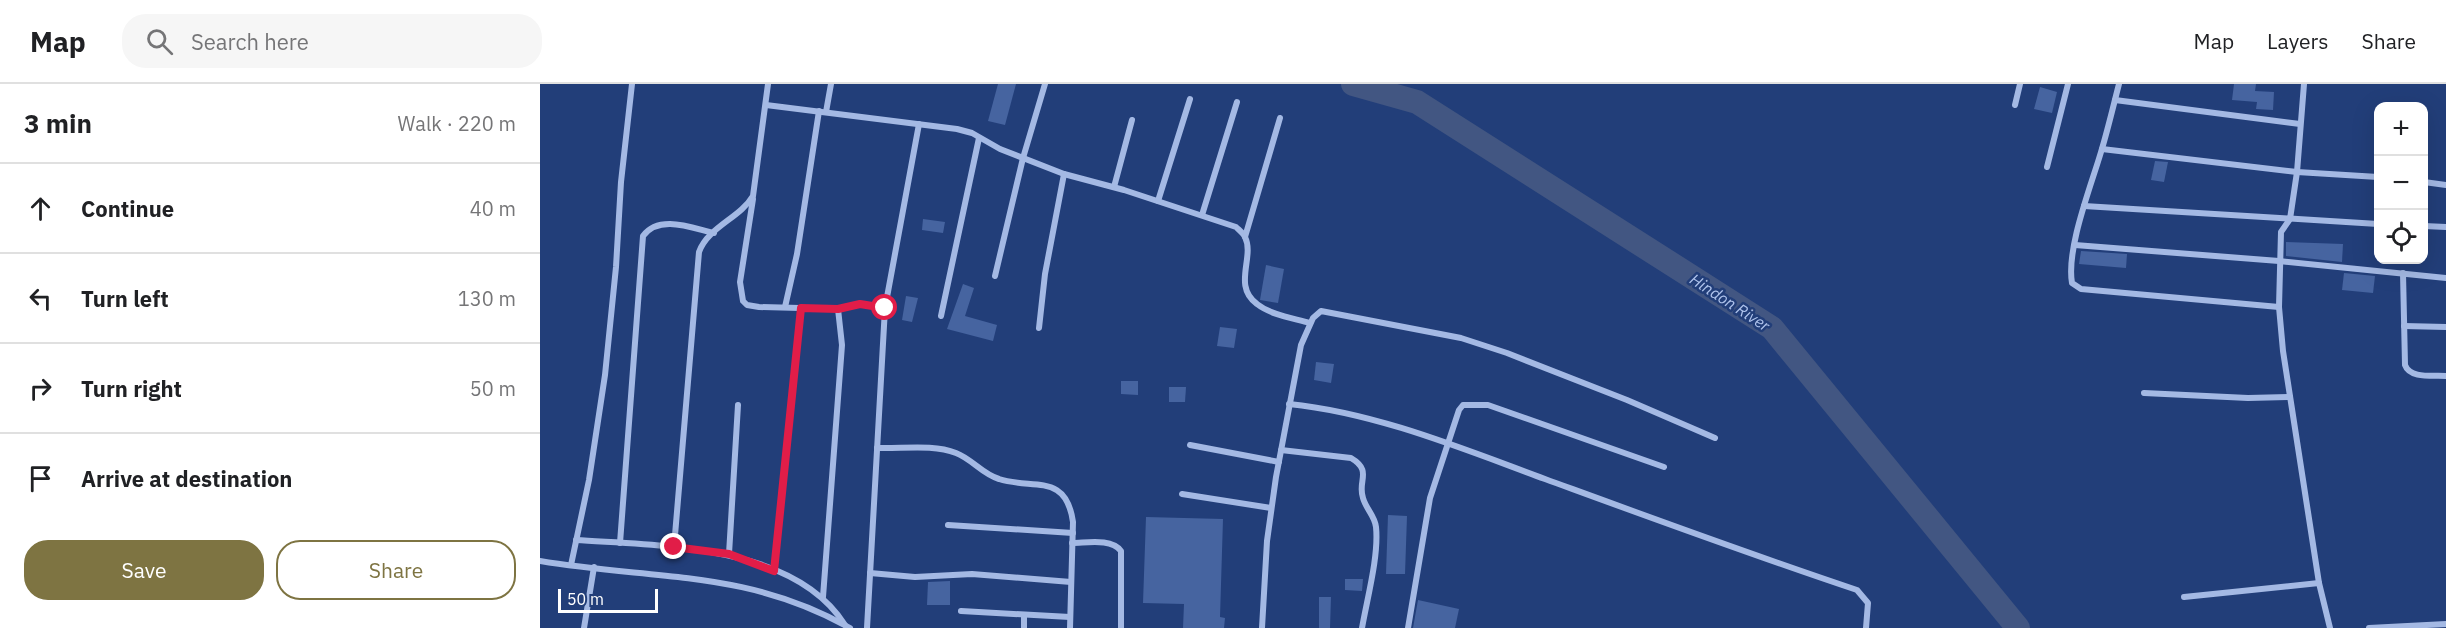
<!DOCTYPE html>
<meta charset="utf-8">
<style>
:root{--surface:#fff;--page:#f6f6f6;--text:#202124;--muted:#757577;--line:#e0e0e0;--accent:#7e7442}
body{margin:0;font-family:"IBM Plex Sans",sans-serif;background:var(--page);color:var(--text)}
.controls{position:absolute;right:18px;top:18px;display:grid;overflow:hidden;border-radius:12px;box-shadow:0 6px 24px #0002}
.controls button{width:54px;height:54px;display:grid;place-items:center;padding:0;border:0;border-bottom:2px solid var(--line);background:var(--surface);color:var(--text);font:30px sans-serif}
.scale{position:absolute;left:18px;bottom:15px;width:100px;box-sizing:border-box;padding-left:6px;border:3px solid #fff;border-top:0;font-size:16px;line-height:21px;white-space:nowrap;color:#fff;-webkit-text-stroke:4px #223e79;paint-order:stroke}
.stop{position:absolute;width:18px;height:18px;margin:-14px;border:4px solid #e11d48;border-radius:50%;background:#fff}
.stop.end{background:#e11d48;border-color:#fff;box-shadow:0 2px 6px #0008}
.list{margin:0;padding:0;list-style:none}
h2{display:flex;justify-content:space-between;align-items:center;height:78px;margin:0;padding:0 24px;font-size:26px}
h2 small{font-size:20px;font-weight:400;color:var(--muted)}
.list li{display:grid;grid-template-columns:39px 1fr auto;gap:18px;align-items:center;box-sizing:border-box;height:90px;padding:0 24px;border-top:2px solid var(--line)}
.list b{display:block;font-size:22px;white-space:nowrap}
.list em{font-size:20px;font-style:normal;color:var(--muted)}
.actions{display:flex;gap:12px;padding:18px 24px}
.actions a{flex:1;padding:14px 0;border:2px solid var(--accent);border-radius:24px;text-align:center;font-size:21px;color:var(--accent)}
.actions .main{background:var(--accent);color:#fff}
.icon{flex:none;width:33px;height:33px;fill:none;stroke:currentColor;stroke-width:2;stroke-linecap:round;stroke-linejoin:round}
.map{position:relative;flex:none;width:1906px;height:544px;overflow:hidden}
header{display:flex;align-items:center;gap:36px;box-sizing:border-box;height:84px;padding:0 30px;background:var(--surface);border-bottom:2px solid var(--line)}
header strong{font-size:28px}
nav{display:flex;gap:33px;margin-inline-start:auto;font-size:21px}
.search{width:420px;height:54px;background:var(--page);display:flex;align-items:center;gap:15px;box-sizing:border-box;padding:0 21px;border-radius:24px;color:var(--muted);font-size:22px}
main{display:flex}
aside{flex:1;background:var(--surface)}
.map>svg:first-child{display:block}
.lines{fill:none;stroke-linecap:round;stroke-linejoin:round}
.river{stroke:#425682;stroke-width:24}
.building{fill:#4664a0}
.street{stroke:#a4b9e4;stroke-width:6}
.route{stroke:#e11d48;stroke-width:8}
.labels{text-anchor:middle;stroke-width:5;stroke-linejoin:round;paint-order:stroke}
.water-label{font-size:16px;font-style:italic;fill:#afc3ec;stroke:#223e79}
</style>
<header>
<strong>Map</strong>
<div class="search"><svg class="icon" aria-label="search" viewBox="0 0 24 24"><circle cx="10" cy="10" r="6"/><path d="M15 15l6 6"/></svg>Search here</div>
<nav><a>Map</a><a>Layers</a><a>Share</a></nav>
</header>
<main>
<aside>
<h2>3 min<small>Walk · 220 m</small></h2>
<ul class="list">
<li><svg class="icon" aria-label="ahead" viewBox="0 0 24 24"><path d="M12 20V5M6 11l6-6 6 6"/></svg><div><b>Continue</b></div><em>40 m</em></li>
<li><svg class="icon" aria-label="left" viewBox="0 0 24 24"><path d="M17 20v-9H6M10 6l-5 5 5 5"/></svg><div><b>Turn left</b></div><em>130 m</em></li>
<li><svg class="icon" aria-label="right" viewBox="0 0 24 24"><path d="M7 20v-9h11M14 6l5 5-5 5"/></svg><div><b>Turn right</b></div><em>50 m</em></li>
<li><svg class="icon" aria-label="arrive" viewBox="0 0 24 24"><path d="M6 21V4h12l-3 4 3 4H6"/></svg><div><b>Arrive at destination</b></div></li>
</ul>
<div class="actions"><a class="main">Save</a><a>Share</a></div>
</aside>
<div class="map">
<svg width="1906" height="544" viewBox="0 0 1906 544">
<rect width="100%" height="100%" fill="#223e79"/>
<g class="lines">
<path class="river" d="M813 0 877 18 1232 244 1478 544"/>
</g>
<g class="building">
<path d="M458 0H476L465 41 448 37Z"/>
<path d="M1694 0H1716L1715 7 1734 8 1733 26 1716 25 1717 18 1692 16Z"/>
<path d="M1500 3 1517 8 1512 29 1494 25Z"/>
<path d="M1615 77 1628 78 1624 98 1611 96Z"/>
<path d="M383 135 405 138 403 149 382 146Z"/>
<path d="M1746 158 1803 160 1802 178 1746 172Z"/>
<path d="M1541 167 1587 170 1586 184 1539 180Z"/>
<path d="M726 181 744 185 738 219 720 216Z"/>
<path d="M1804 189 1835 192 1833 209 1802 206Z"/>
<path d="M423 200 434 204 425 232 457 241 453 257 407 245Z"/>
<path d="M366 212 378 214 372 238 362 236Z"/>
<path d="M680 243 697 245 694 264 677 262Z"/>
<path d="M776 278 794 280 791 299 774 296Z"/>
<path d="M581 297H598V311L581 310Z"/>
<path d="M629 303H646L645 318H629Z"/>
<path d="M848 431 867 432 865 490H846Z"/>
<path d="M606 433 683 435 680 533 685 534 684 544H643L644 520 603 519Z"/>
<path d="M805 495H823L822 507 805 506Z"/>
<path d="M410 497V521H387L388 498Z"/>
<path d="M779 513H791L790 544H779Z"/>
<path d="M878 516 919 525 915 544H873Z"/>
</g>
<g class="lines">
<g class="street">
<path d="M1579 0C1573 23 1568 45 1561 68 1551 102 1526 165 1532 199L1541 205 1739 223"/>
<path d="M1764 0 1757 88 1750 135 1741 148 1739 223 1743 267 1779 499 1790 544"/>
<path d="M1575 16 1760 40"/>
<path d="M226 21 417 45 432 49 460 65 524 90 584 106 696 143C699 146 704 150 705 153 715 173 692 202 717 220 731 231 753 234 770 239"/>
<path d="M1475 21 1480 0"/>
<path d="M286 28 291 0"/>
<path d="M1562 65 1757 88 1838 93"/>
<path d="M1507 83 1528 0"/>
<path d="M1884 98 1906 101"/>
<path d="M574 103 592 36"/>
<path d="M213 115 200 198 203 217 207 221 219 223 298 225 320 220 345 224"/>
<path d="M618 117 650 15"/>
<path d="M1544 122 1838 140"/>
<path d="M662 131 697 18"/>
<path d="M1884 142 1906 143"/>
<path d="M705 153 740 34"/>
<path d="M1535 161 1739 177 1906 194"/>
<path d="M1863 189 1865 281C1870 295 1893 291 1906 292"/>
<path d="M455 192 483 74 505 0"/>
<path d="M245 223 257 170 279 27"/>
<path d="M401 232 439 54"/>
<path d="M1864 242 1906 243"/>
<path d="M499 244 505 190 524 90"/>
<path d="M1604 309 1708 314 1750 313"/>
<path d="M749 320C837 329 923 365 1005 395 1109 433 1212 471 1317 506L1328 519 1326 544"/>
<path d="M650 361 739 378"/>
<path d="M337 364C362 365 393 360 416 369 432 375 442 390 459 395 493 406 526 388 533 438L530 544"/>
<path d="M741 366 811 374C833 387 817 397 823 414 826 425 835 432 836 443 839 472 827 515 822 544"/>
<path d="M642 410 731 424"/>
<path d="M408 441 533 449"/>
<path d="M36 456C121 462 254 460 305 541"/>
<path d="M80 459 103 152C119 130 152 144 174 149"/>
<path d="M532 459C547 459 571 454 581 467V544"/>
<path d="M134 463 159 168C168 143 200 134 213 112L228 0"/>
<path d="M189 470 198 321"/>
<path d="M0 477C112 496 206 485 310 544"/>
<path d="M31 481 49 396 65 291 76 183 81 98 92 0"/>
<path d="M234 487 261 224"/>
<path d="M330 489 375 493 432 490 531 498"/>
<path d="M283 513 302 261 298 225"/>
<path d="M1644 513 1779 499"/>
<path d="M421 527 530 533"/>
<path d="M44 544 54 483"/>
<path d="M327 544 345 224 379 40"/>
<path d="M484 544V531"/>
<path d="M722 544 727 457 736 393 761 261 773 234 781 227 921 254 967 269 1087 316 1175 354"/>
<path d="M868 544 890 414 919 326 923 321H948L1124 383"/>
<path d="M1829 544 1906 540"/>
</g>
</g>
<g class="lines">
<path class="route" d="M134 463 189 470 234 487 261 224 298 225 320 220 345 224"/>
</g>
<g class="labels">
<g class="water-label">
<text transform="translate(1190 218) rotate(33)" y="6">Hindon River</text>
</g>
</g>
</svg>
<div class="controls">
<button>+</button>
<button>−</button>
<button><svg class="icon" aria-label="locate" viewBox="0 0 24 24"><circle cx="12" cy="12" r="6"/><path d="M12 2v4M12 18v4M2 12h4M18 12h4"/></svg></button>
</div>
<div class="scale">50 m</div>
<div class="stop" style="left:345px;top:224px"></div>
<div class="stop end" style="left:134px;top:463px"></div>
</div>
</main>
